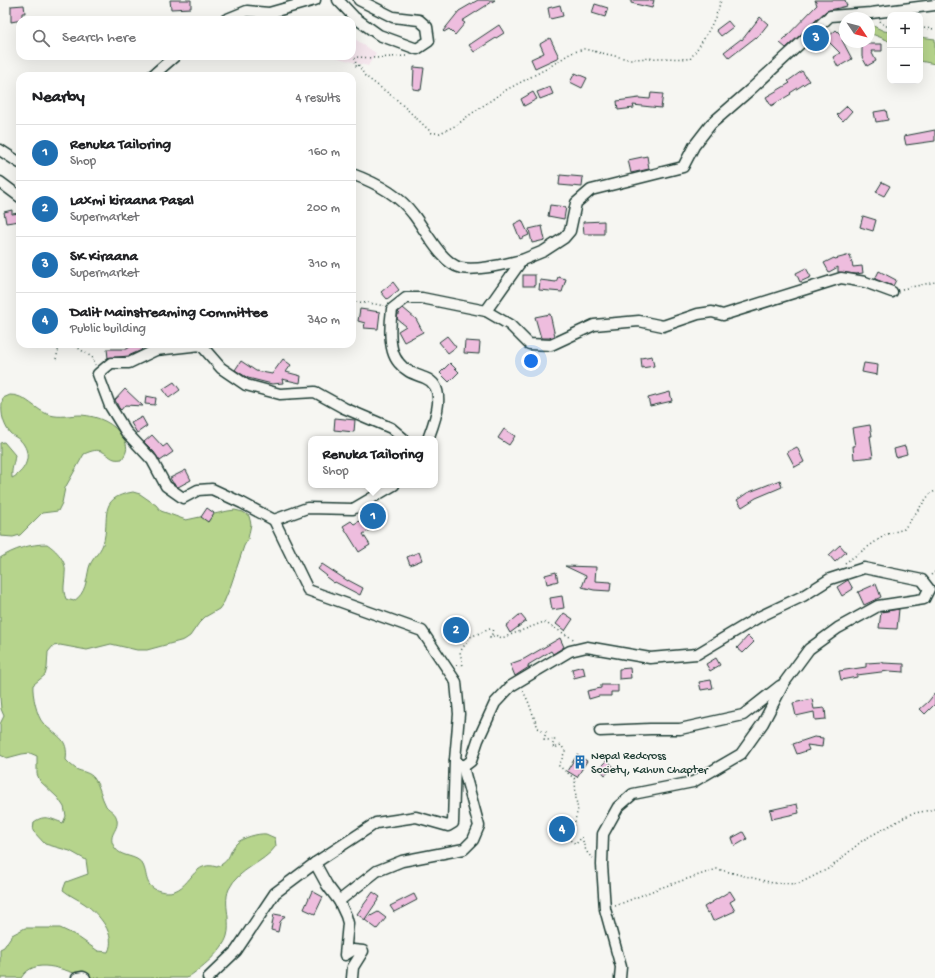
<!DOCTYPE html>
<meta charset="utf-8">
<style>
:root{--surface:#fff;--page:#f6f6f6;--text:#202124;--muted:#757577;--line:#e0e0e0;--accent:#1f6fb2}
body{margin:0;font-family:"Gochi Hand",sans-serif;background:var(--page);color:var(--text)}
.controls{position:absolute;right:12px;top:12px;display:grid;overflow:hidden;border-radius:8px;box-shadow:0 4px 16px #0002}
.controls button{width:36px;height:36px;display:grid;place-items:center;padding:0;border:0;border-bottom:1px solid var(--line);background:var(--surface);color:var(--text);font:20px sans-serif}
.compass{position:absolute;left:839px;top:12px;width:36px;height:36px;border-radius:50%;background:var(--surface);box-shadow:0 4px 16px #0002;rotate:125deg}
.you{position:absolute;left:531px;top:361px;width:14px;height:14px;margin:-10px;border:3px solid #fff;border-radius:50%;background:#1a73e8;box-shadow:0 0 0 6px #1a73e833}
.badge{display:grid;place-items:center;width:26px;height:26px;border-radius:50%;background:var(--accent);color:#fff;font-size:13px;font-weight:700}
.pin{position:absolute;translate:-50% -50%;border:2px solid #fff;box-shadow:0 1px 4px #0006}
.popup{position:absolute;left:308px;top:436px;width:130px;height:52px;box-sizing:border-box;display:grid;place-content:center;border-radius:8px;background:var(--surface);filter:drop-shadow(0 1px 3px #0005);font-size:13px;white-space:nowrap;color:var(--muted)}
.popup b{font-size:15px;color:var(--text)}
.popup::after{content:'';position:absolute;left:50%;top:100%;margin-left:-8px;border:8px solid transparent;border-top-color:var(--surface)}
.list{margin:0;padding:0;list-style:none}
h2{display:flex;justify-content:space-between;align-items:center;height:52px;margin:0;padding:0 16px;font-size:17px}
h2 small{font-size:13px;font-weight:400;color:var(--muted)}
.list li{display:grid;grid-template-columns:26px 1fr auto;gap:12px;align-items:center;box-sizing:border-box;height:56px;padding:0 16px;border-top:1px solid var(--line)}
.list b{display:block;font-size:15px;white-space:nowrap}
.list p{margin:0;font-size:13px;white-space:nowrap;color:var(--muted)}
.list em{font-size:13px;font-style:normal;color:var(--muted)}
.icon{flex:none;width:22px;height:22px;fill:none;stroke:currentColor;stroke-width:2;stroke-linecap:round;stroke-linejoin:round}
.map{position:relative;flex:none;width:935px;height:978px;overflow:hidden}
.search{position:absolute;background:var(--surface);box-shadow:0 4px 16px #0002;left:16px;top:16px;width:340px;height:44px;display:flex;align-items:center;gap:10px;box-sizing:border-box;padding:0 14px;border-radius:12px;color:var(--muted);font-size:15px}
.panel{position:absolute;background:var(--surface);box-shadow:0 4px 16px #0002;left:16px;top:72px;width:340px;height:276px;border-radius:12px}
.map>svg:first-child{display:block}
.built{fill:#f4e5ec}
.green{fill:#b6d48c;stroke:#6a8860}
.building{fill:#eebdde;stroke:#1f3d34}
.lines{fill:none;stroke-linecap:round;stroke-linejoin:round}
.street-casing{stroke:#1f3d34;stroke-width:13}
.path{stroke:#1f3d34;stroke-width:1.5;stroke-dasharray:1 3;stroke-linecap:butt}
.street{stroke:#f6f6f2;stroke-width:10}
.labels{text-anchor:middle;stroke-width:3;stroke-linejoin:round;paint-order:stroke}
.poi-label{font-size:12px;fill:#1f3d34;stroke:#f6f6f2;text-anchor:start}
</style>
<div class="map">
<svg width="935" height="978" viewBox="0 0 935 978">
<rect width="100%" height="100%" fill="#f6f6f2"/>
<filter id="ink" filterUnits="userSpaceOnUse"><feTurbulence type="fractalNoise" baseFrequency=".025" numOctaves="2"/><feDisplacementMap in="SourceGraphic" scale="8" xChannelSelector="R" yChannelSelector="G"/><feConvolveMatrix kernelMatrix="1 2 1 2 8 2 1 2 1" color-interpolation-filters="sRGB"/></filter>
<g filter="url(#ink)">
<path class="built" d="M352 37 376 53 368 66 331 56H352Z"/>
<g class="green">
<path d="M869 24 884 31 890 32V43L887 40 872 34Z"/>
<path d="M920 37 935 39V64L920 61Z"/>
<path d="M10 395C25 394 36 411 50 415 61 418 70 415 81 415 98 416 114 423 123 437 128 446 128 451 122 459 110 461 111 455 101 451 95 449 89 452 84 454L65 488 62 503 58 511 42 513 20 535 13 537 0 536V443L4 442 15 455C14 464 11 469 12 478 24 472 32 458 24 445 21 439 14 437 10 433 2 423 0 409 3 398Z"/>
<path d="M133 492 140 494 156 505 161 511 186 520 228 511 235 510 243 512 249 516 251 524 248 539 244 546 231 585 224 602 219 609 205 617 199 623 190 636 184 640 147 650H137L111 644 87 650 60 645 53 646 48 652 47 668 45 675 33 685C32 694 37 717 43 723 56 737 69 737 66 760 70 764 74 768 78 770 84 772 90 773 94 778 100 786 101 797 106 806 110 811 116 812 117 820 119 831 106 835 115 848 121 858 137 854 143 865 148 875 144 887 160 891 191 899 189 858 217 867 233 859 227 853 237 843 242 838 258 833 266 834 269 835 272 837 275 838L276 846C263 864 239 868 229 889 225 898 227 908 228 917 228 923 229 930 227 936 223 951 200 969 187 978H95L83 977 81 975C62 970 35 956 21 978H0V949L4 947 12 935 25 928H60L75 935 98 951 108 952C117 935 99 914 85 904 78 899 70 896 63 890L66 882 88 874 86 860 70 851 45 844 33 831 34 822C45 814 51 819 63 823L66 816 64 807 58 798 40 781 37 774V756L30 753 22 754 7 758 0 755V724L4 716 1 709 0 698V558C14 549 30 544 47 544 56 550 67 561 65 573 65 583 62 589 66 599L74 601C86 593 86 581 89 568 91 559 100 553 103 544 111 518 96 498 133 492Z"/>
</g>
<g class="building">
<path d="M170 0H191V8L171 9Z"/>
<path d="M478 0H495L462 21 465 23 455 35 449 29 444 32 443 31 459 11Z"/>
<path d="M631 0H654L652 8 631 3Z"/>
<path d="M815 0H845L847 6 826 11 786 48 780 43 817 5Z"/>
<path d="M595 4 608 8 605 17 592 13Z"/>
<path d="M24 5 25 13H22V20L11 22V6Z"/>
<path d="M560 5 563 16 550 19 548 8Z"/>
<path d="M760 17 768 24 757 38 756 37 729 58 724 52 741 39 742 40Z"/>
<path d="M728 21 733 27 721 36 716 30Z"/>
<path d="M499 25 504 33 474 52 469 45Z"/>
<path d="M836 30 844 38 842 40 852 59 838 67 833 57 840 53 826 39Z"/>
<path d="M550 38 559 57 535 68 531 59 544 53 540 44Z"/>
<path d="M862 44H882V51H871L876 61 867 66 862 57Z"/>
<path d="M414 67 424 68 421 90 413 89Z"/>
<path d="M802 71 809 81 790 93 791 94 771 106 766 97 790 83 788 81Z"/>
<path d="M575 73 587 78 582 88 570 82Z"/>
<path d="M550 87 553 94 540 99 537 92Z"/>
<path d="M533 92 537 99 524 106 521 99Z"/>
<path d="M651 93 663 94 661 108 633 105 634 108 618 110 617 101 639 98 650 99Z"/>
<path d="M847 106 852 111 843 121 837 115Z"/>
<path d="M886 110 888 120 876 122 874 112Z"/>
<path d="M935 130V141L906 145 904 136Z"/>
<path d="M647 156 649 169 631 173 628 160Z"/>
<path d="M560 175 583 177 582 187 559 185Z"/>
<path d="M882 182 890 186 884 196 876 192Z"/>
<path d="M550 205 566 207 564 219 548 216Z"/>
<path d="M12 210V214L20 213V221L6 223 4 212Z"/>
<path d="M863 216 876 220 873 231 860 227Z"/>
<path d="M522 220 529 235 520 239 514 224Z"/>
<path d="M604 221V234H584L583 222Z"/>
<path d="M542 226 545 240 532 243 529 229Z"/>
<path d="M850 255 853 267 862 266 863 273 856 274 838 272V267L829 272 824 263 834 258 835 259Z"/>
<path d="M806 268 811 277 800 282 796 273Z"/>
<path d="M879 271 896 280 893 286 875 279Z"/>
<rect x="523" y="275" width="12" height="11"/>
<path d="M558 277 566 279 562 292 539 290 540 280 556 282Z"/>
<path d="M393 282 399 290 387 299 381 292Z"/>
<path d="M403 308 416 319 423 332 404 342 398 331 406 326 397 319 398 314H400L398 312Z"/>
<path d="M360 309 380 312 378 329 364 328 365 323 358 321Z"/>
<path d="M550 314 555 336 549 338H541L535 317Z"/>
<path d="M447 336 456 347 448 353 439 342Z"/>
<path d="M465 341 480 342 479 354 464 353Z"/>
<path d="M134 344H138L142 350 128 356 108 358 107 349H127Z"/>
<path d="M652 356 654 366 642 368 641 358Z"/>
<path d="M283 359 291 365 286 372 301 376 300 383 282 379 283 383 272 384 248 378 235 370 241 361 256 371 272 374Z"/>
<path d="M450 363 459 372 449 382 440 373Z"/>
<path d="M864 363 878 365 877 375 862 372Z"/>
<path d="M174 382 180 390 169 398 163 389Z"/>
<path d="M125 389 143 406 125 405 121 410 119 408 115 400Z"/>
<path d="M670 392 672 401 650 406 648 398Z"/>
<path d="M146 396 156 398 155 405 145 404Z"/>
<path d="M142 417 147 426 137 433 131 423Z"/>
<path d="M335 418 355 420 354 432 334 430Z"/>
<path d="M870 425 872 436H870L873 457 854 459 853 446H855L852 428Z"/>
<path d="M504 429 515 436 509 445 498 438Z"/>
<path d="M152 435 163 447 167 444 173 452 160 461 154 452 144 442Z"/>
<path d="M905 446 907 454 896 457 894 449Z"/>
<path d="M797 447 804 462 795 467 787 452Z"/>
<path d="M186 470 191 480 178 487 173 483 170 478Z"/>
<path d="M780 480 782 487 756 498 742 507 737 500 747 493Z"/>
<path d="M207 508 214 513 208 522 201 517Z"/>
<path d="M376 512 382 523 363 534 370 545 359 552 343 526 351 521 354 524Z"/>
<path d="M840 545 846 552 835 562 829 555Z"/>
<path d="M419 552 422 560 410 565 407 557Z"/>
<path d="M322 564 348 581V580L363 588 360 595 335 582 334 583 326 577 327 576 318 569Z"/>
<path d="M565 566 596 567 595 581 611 582 610 591 594 590 582 587 586 576Z"/>
<path d="M556 572 558 581 547 584 545 575Z"/>
<path d="M848 580 853 589 842 596 837 587Z"/>
<path d="M876 584 881 597 864 605 858 592Z"/>
<path d="M562 596 564 608 552 610 550 598Z"/>
<path d="M899 609 897 629 879 628 881 612Z"/>
<path d="M564 613 573 619 565 631 556 624Z"/>
<path d="M519 615H521L526 621 510 633 506 626Z"/>
<path d="M459 619 468 627 454 642 445 633Z"/>
<path d="M748 636 754 642 743 653 737 648Z"/>
<path d="M560 638 564 647 553 654 551 651 528 665 529 667 515 676 510 664 524 659Z"/>
<path d="M716 658 720 665 710 671 706 664Z"/>
<path d="M883 662V663L904 664V672L889 671 857 675V677L841 680 839 671 866 667V663Z"/>
<path d="M583 666 585 675 574 678 572 669Z"/>
<path d="M630 668 631 678 619 679V669Z"/>
<path d="M711 680 713 688 701 690 699 682Z"/>
<path d="M601 685H618V692H611V696H599L589 699 587 691 601 688Z"/>
<path d="M935 693V704L925 714 920 709 928 702Z"/>
<path d="M812 699 814 709 825 708 826 719 815 720 814 712 796 716 793 703Z"/>
<path d="M814 737 823 738 822 747 807 745 809 750 797 754 793 744Z"/>
<path d="M577 755 587 761 577 777 567 771Z"/>
<path d="M607 760 614 767 605 775 599 768Z"/>
<path d="M797 804 799 813 772 819 770 810Z"/>
<path d="M743 832 747 839 735 846 732 838Z"/>
<path d="M312 891 323 897 315 914 304 909Z"/>
<path d="M730 891 735 899 730 902 735 911 713 921 709 912 707 913 704 907Z"/>
<path d="M373 892 380 897 365 919 378 912 386 918 377 929 357 914Z"/>
<path d="M414 894 417 900 394 912 390 906Z"/>
<path d="M274 914 285 916 280 922 278 932 271 930Z"/>
</g>
<g class="lines">
<g class="street-casing">
<g id="street">
<path d="M338 0 354 17 379 35 417 49 429 41 427 27 419 20 393 17 359 0"/>
<path d="M225 20 247 11 269 13 315 0"/>
<path d="M152 76 175 56"/>
<path d="M0 150 20 163"/>
<path d="M352 174C374 182 399 195 413 214 425 229 441 263 461 268 479 271 504 264 522 260"/>
<path d="M0 182 20 197"/>
<path d="M486 311 510 325 529 344 551 345 594 325 639 321 663 326 698 314 712 312 723 315 841 278 865 282 892 292"/>
<path d="M428 439C434 423 449 387 425 378 415 374 406 372 399 363 388 351 390 324 392 309L406 298H422L486 311 522 260 544 251 564 238 570 231 576 203 591 190 683 167 694 146 711 124 750 90 830 16 871 13 935 5"/>
<path d="M274 520 242 503 212 489 198 490 183 498 166 486 152 460 126 432 110 406 98 374 111 363H129L156 350 201 345 221 368 246 385 280 394 315 392 344 408 391 428 404 439"/>
<path d="M600 731 650 729H680L743 715 780 686"/>
<path d="M463 767 471 761 478 740 495 703 511 686 570 651 587 647 650 658 697 654 759 617 803 596 830 579 864 568 922 580 929 589 924 599 878 606 838 628 809 649 784 683 763 723 741 754 693 782 633 794 618 807 603 834 602 865 605 909 621 967 620 978"/>
<path d="M315 863 327 885 339 901 346 916 348 923 345 955 353 950 363 951 353 967 352 978"/>
<path d="M339 901 377 871 402 861 464 849 473 840 479 826 463 767 455 760 459 714 456 682 422 631 308 590 274 520 307 508 353 509 394 485"/>
<path d="M77 978 83 977 85 978"/>
<path d="M208 978 236 951 275 893 315 863 376 823 416 817 448 826 453 823 455 760"/>
</g>
</g>
<g class="path">
<path d="M880 21 885 26H890"/>
<path d="M920 28 935 29"/>
<path d="M406 56 376 58 355 57 356 66 358 64 365 76 396 99 432 133H440L457 125 468 116 506 90 546 69 571 53 584 49 628 59 662 58 690 59C704 40 715 22 721 0"/>
<path d="M902 289 935 282"/>
<path d="M352 301C363 303 373 303 384 306"/>
<path d="M72 344 93 358 95 365"/>
<path d="M56 359 60 344"/>
<path d="M845 563 885 535 904 529 929 495 935 491"/>
<path d="M931 575 935 572"/>
<path d="M456 665 463 666 460 652 470 637 490 629H492L493 632 490 638 495 635 502 638 544 622 575 640"/>
<path d="M523 691 528 701 538 728 546 732 544 739 549 740 555 739 552 746 555 748 561 745 565 751 559 766 575 779 576 800 578 809 570 840 576 844 582 837C584 845 585 853 593 858"/>
<path d="M615 906 657 889 717 869 773 883 798 884 830 868 863 840 911 814 935 809"/>
</g>
<use href="#street" class="street"/>
</g>
</g>
<defs>
<g id="building-bare" transform="scale(1.08)"><path d="M-4-6H4V6H1V3H-1V6H-4ZM-2.5-4.3h1.7v1.8h-1.7ZM.8-4.3h1.7v1.8H.8ZM-2.5-1h1.7V.8h-1.7ZM.8-1h1.7V.8H.8Z" fill="#1f6fb2" stroke="#f6f6f2" stroke-width="2.5" paint-order="stroke"/></g>
</defs>
<g fill-rule="evenodd">
<use href="#building-bare" x="580" y="762"/>
</g>
<g class="labels">
<g class="poi-label">
<text x="591" y="759">Nepal Redcross<tspan x="591" dy="14">Society, Kahun Chapter</tspan></text>
</g>
</g>
</svg>
<div class="controls">
<button>+</button>
<button>−</button>
</div>
<svg class="compass" viewBox="-18 -18 36 36"><path d="M0-13l5 13h-10z" fill="#e53935"/><path d="M0 13l5-13h-10z" fill="#757577"/></svg>
<div class="you"></div>
<div class="pin badge" style="left:373px;top:516px">1</div>
<div class="popup"><b>Renuka Tailoring</b>Shop</div>
<div class="pin badge" style="left:456px;top:630px">2</div>
<div class="pin badge" style="left:816px;top:38px">3</div>
<div class="pin badge" style="left:562px;top:829px">4</div>
<div class="search"><svg class="icon" aria-label="search" viewBox="0 0 24 24"><circle cx="10" cy="10" r="6"/><path d="M15 15l6 6"/></svg>Search here</div>
<section class="panel">
<h2>Nearby<small>4 results</small></h2>
<ul class="list">
<li><span class="badge">1</span><div><b>Renuka Tailoring</b><p>Shop</p></div><em>160 m</em></li>
<li><span class="badge">2</span><div><b>Laxmi kiraana Pasal</b><p>Supermarket</p></div><em>200 m</em></li>
<li><span class="badge">3</span><div><b>SK Kiraana</b><p>Supermarket</p></div><em>310 m</em></li>
<li><span class="badge">4</span><div><b>Dalit Mainstreaming Committee</b><p>Public building</p></div><em>340 m</em></li>
</ul>
</section>
</div>
